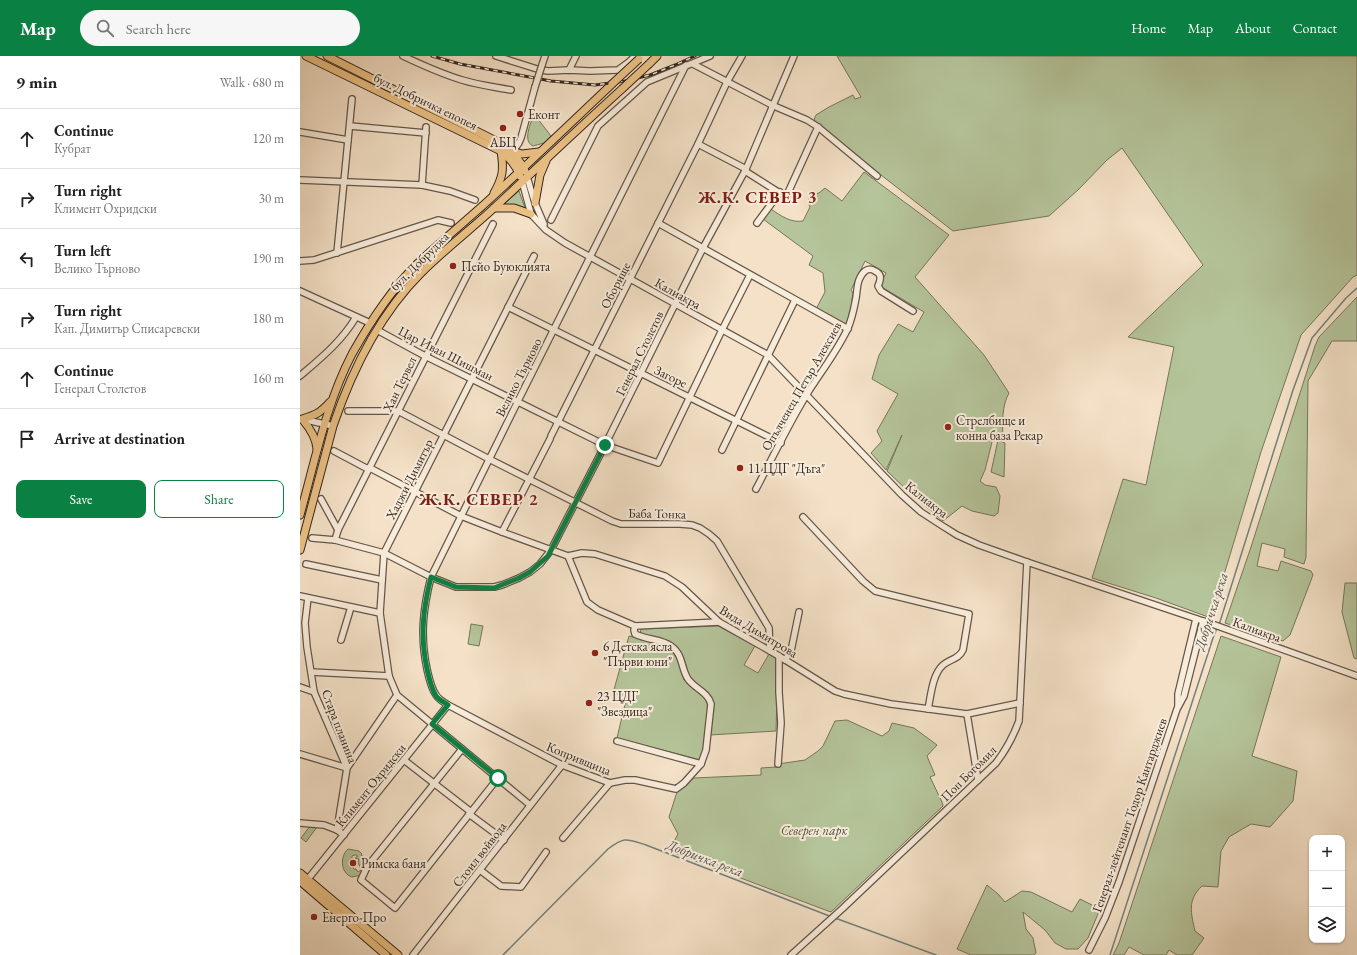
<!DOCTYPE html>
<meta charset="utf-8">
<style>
:root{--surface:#fff;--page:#f6f6f6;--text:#222;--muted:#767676;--line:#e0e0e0;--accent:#0b8043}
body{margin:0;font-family:"EB Garamond",serif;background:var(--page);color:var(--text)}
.controls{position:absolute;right:12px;bottom:12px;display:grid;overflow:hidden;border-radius:8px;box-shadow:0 1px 3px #0004}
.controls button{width:36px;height:36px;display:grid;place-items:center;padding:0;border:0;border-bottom:1px solid var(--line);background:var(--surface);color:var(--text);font:20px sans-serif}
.stop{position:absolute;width:12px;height:12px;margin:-9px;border:3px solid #0b8043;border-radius:50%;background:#fff}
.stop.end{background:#0b8043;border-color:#fff;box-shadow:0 1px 4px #0008}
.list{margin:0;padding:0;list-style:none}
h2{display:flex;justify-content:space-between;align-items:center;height:52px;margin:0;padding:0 16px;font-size:17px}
h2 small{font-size:13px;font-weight:400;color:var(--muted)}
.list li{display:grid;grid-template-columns:26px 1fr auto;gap:12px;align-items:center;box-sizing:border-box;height:60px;padding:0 16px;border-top:1px solid var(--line)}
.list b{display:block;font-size:15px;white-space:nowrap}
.list p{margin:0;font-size:13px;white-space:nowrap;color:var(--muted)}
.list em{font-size:13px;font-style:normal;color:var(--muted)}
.actions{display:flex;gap:8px;padding:12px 16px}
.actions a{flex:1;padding:9px 0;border:1px solid var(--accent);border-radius:8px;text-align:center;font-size:14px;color:var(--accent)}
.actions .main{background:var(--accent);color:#fff}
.icon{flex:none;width:22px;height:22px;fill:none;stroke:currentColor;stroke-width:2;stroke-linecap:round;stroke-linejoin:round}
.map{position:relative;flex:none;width:1057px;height:899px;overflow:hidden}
header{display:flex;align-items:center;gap:24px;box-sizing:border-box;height:56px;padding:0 20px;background:var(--accent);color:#fff}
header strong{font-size:19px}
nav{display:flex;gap:22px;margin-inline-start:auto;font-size:14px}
.search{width:280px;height:36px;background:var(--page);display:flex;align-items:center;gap:10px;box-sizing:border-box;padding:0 14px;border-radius:22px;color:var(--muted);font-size:15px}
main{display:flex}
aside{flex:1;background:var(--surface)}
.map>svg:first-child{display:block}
.green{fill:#b5c49a;stroke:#75765c;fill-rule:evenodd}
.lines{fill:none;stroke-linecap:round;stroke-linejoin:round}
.stream{stroke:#73817c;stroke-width:1.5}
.minor-casing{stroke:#655649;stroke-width:8}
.major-casing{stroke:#35281f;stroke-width:9}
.minor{stroke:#f8ecdb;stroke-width:5.5}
.major{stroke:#eac084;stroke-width:7}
.rail-casing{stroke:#35281f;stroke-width:3}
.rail{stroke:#f8ecdb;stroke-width:1.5;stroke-dasharray:4.5;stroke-linecap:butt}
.minor-bridge-casing{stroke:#655649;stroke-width:8;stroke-linecap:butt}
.major-bridge-casing{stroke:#35281f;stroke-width:9;stroke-linecap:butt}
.minor-bridge{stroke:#f8ecdb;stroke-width:5.5}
.major-bridge{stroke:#eac084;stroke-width:7}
.route{stroke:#0b8043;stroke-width:5}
.poi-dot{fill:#8f2418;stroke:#f8ecdb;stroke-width:1.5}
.labels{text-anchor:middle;stroke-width:4;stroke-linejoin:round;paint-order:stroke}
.street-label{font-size:13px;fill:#35281f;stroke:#f8ecdb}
.poi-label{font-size:13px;fill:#35281f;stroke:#f8ecdb;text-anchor:start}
.park-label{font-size:13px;font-style:italic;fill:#554f3e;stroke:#f8ecdb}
.water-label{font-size:14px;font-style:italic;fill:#54544e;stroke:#f8ecdb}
.district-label{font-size:17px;font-weight:bold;letter-spacing:1px;fill:#7a1f14;stroke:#f8ecdb}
</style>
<header>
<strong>Map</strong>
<div class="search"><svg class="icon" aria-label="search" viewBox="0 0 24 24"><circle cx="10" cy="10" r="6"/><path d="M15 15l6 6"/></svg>Search here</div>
<nav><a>Home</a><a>Map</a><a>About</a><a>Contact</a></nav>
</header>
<main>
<aside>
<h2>9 min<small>Walk · 680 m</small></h2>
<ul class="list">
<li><svg class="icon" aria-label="ahead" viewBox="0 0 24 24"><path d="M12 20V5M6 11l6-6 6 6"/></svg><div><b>Continue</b><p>Кубрат</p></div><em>120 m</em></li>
<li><svg class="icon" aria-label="right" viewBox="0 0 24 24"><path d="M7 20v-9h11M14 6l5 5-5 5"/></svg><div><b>Turn right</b><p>Климент Охридски</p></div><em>30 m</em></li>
<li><svg class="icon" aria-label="left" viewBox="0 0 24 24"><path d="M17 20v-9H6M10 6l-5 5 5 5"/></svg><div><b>Turn left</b><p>Велико Търново</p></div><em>190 m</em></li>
<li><svg class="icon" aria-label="right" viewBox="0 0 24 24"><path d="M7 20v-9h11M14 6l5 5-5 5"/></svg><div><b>Turn right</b><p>Кап. Димитър Списаревски</p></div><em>180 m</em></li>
<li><svg class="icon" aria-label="ahead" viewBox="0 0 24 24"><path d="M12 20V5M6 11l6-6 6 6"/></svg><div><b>Continue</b><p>Генерал Столетов</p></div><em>160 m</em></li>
<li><svg class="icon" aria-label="arrive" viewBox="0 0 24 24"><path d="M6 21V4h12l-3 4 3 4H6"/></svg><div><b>Arrive at destination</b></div></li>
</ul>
<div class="actions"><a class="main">Save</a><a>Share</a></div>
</aside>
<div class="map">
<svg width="1057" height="899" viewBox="0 0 1057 899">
<rect width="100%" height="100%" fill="#f4e1c7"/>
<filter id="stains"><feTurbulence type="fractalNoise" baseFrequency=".005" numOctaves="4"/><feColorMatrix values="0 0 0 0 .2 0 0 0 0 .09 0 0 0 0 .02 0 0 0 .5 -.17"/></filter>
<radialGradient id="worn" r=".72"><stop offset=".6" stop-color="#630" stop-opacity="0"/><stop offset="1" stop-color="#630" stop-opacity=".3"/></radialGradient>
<g class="green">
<path d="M537 0H1057V219L1053 221 1001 279 961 396 911 562 856 542 792 522 823 423 846 429 874 291 828 281 903 209 822 92 807 104 779 133 749 160 653 175 572 112 514 64 516 59 529 51 553 39 555 43 561 41Z"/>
<path d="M234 58 251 80 244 87 233 90C222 85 231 67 234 58Z"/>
<path d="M564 116 649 179 615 221 684 299 709 337C702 349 702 368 703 381L694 378 685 414 680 425 685 429 696 431 700 440 698 457 694 460 672 455 662 450 643 465 612 439 587 415 602 379 586 414 571 397 582 385 577 375 598 338 572 323 579 299 598 268 613 276 624 256 583 232 581 227 586 217 565 205 551 234 553 237C551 247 552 260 546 269L516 253 525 236 523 217 509 209 513 200 463 163 468 155 471 153C481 160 491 167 503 165L510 151 508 146 510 139 519 137 525 132 542 145Z"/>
<path d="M219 135 225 152 214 149H206L205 147Z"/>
<path d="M1057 241V285H1032L1008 325 1006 501 1004 508 984 501 985 493 962 487 957 510 978 515 981 505 1011 515 1013 519 990 579 983 585 925 567 951 491 1015 290 1019 281Z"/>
<path d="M698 384 705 387 704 421 691 416Z"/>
<path d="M1045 527H1057V603L1054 602 1042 556Z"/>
<path d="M171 568 183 570 179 590 168 588Z"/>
<path d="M418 570 455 590 444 609 458 617 469 598 478 604 476 675 410 679 413 645C410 636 399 633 393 626 387 618 387 609 383 600 375 584 355 583 340 578L341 573Z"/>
<path d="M329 580 365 589 375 595 384 624 392 632 404 640 408 648 405 691 401 704 317 682 327 640 313 637Z"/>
<path d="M921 580 981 601 952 700 997 715 993 745 970 771 951 768 929 781 921 795 918 831 902 830C887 844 891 857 895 875L904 882 892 899H877L869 894 866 899H844L829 891 824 899H813L819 887Z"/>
<path d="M547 664 582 680 589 675 592 667 614 672 637 689 627 700 635 719 630 721 642 746 643 750 531 856 528 855 369 795 378 778 369 761 377 736 394 722 461 719V712L476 711 478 708 505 704 518 695 523 690 535 665Z"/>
<path d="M10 770 17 771 6 786 1 782Z"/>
<path d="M48 793 59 795 62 798 61 799 67 803 62 819 52 821C40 817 40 800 48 793ZM55 799H57V801L55 802 59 803 58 806 61 814 58 816 56 813H54L52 809V800Z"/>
<path d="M687 829 698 838 705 846 722 835 731 836 772 856 780 843 800 853 788 882 778 893H766L755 887 745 874 723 856 726 873 733 882 736 897 734 899H671L657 893Z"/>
</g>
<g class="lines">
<g class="stream">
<path d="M919 569 993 334 1012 282 1046 242 1057 232"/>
<path d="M535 862 636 899"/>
<path d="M203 899 308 793C325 780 327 783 346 789L532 861"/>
<path d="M810 899 913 582 917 572"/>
</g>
<g class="minor-casing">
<g id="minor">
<path d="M103 0C122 9 142 18 162 24 178 29 195 31 211 34"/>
<path d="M196 0 237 13 248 15 269 14 290 15 318 14 329 6 335 0"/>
<path d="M393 8 474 50 507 64 518 71 577 120"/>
<path d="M242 9 245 0"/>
<path d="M386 9 218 345 131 521C123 553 120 580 127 613 129 622 131 632 136 639 139 644 144 646 148 649L262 709 310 727 325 724H335L376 733 384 727 401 708"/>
<path d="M269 14 276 0"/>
<path d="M50 70 126 77"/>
<path d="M0 76 48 84"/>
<path d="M398 88 446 113"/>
<path d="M209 95C215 94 219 88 221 82L235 31"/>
<path d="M445 115 486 141 518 71"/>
<path d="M227 121 235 147 244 168"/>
<path d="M0 124 122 129 150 135 175 144"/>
<path d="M222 125 231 158 246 174 265 187 468 299 602 439 621 456 641 469 657 479 679 489 727 506 912 568 1057 620"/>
<path d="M122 129 126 71"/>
<path d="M251 164 298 70 347 26 410 0"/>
<path d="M358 167 548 273"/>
<path d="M457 167 480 136"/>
<path d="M37 197 52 43"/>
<path d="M0 205 14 204 138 164 151 167"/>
<path d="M0 235 70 267"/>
<path d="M208 251 481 387"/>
<path d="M77 274 125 300 305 389 358 407 422 274 450 219"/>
<path d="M0 320C21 302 42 285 56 261"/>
<path d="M48 355H98L189 403 312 465 321 468H380L392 469 400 472 409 478 417 485 469 572 470 595"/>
<path d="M2 363 33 370"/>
<path d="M251 380 398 88 427 26 442 0"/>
<path d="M422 394 495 244"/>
<path d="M34 395 66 412H70L161 460 202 476 268 500 282 497 295 498 365 520 382 531 419 566 479 600 535 635 544 638 591 648 667 658 720 647"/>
<path d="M456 433C473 401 488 369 507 338 520 317 536 297 547 274 552 264 554 253 556 242 557 236 557 229 559 224 562 217 567 210 575 215 582 218 581 223 578 230L581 235 613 255"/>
<path d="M21 443 38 474"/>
<path d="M503 461 563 525 575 535 669 558 663 594C659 603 650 603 643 609 632 619 631 640 628 653"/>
<path d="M202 476 250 383"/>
<path d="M12 482 35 484 84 497 131 521 156 531H194L202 529 219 522 230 516 240 508 251 494 305 389 403 192 446 113 494 0"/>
<path d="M35 484 38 474 193 168"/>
<path d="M268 500 287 546 298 554 335 570 419 566"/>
<path d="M6 508 82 524"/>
<path d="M0 540 80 557"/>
<path d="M8 542 5 567 7 591 14 636 47 712 37 774 44 779"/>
<path d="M41 584 51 551"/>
<path d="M485 604 491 595 499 556"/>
<path d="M11 616 89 620"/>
<path d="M0 631 14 636"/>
<path d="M878 650V638L896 563"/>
<path d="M667 658 678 724"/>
<path d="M317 685 401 708 406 694 411 648C408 636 395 633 388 623 381 613 383 598 371 590 361 583 347 584 335 578L334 574 335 570"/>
<path d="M162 693 67 811 61 824 95 852 198 722"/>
<path d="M0 698 47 712 97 639"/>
<path d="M104 704 171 756"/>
<path d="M478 708 481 667 479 636V600"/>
<path d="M230 749 97 639 89 620 80 557 84 497 234 200"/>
<path d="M169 758 204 784"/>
<path d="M0 767 24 769 37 774"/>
<path d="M263 782 310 727"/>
<path d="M180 814 201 830 221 831 246 796"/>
<path d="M8 823 148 649"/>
<path d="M789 894 805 862 819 826 877 653 884 640 903 565"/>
<path d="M113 899 262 709"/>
<path d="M491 899 542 853 696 707C706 694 713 681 719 665L727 506"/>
</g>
</g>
<g class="major-casing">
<g id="major">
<path d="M6 0 201 95C210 102 216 109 220 120"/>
<path d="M27 0 204 89C213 96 220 104 225 115"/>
<path d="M349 8 357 0"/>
<path d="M212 95 222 98 239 96"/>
<path d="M194 137C203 121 204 114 201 95"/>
<path d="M235 147 240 119 246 105"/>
<path d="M194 152H214L231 158"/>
<path d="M17 393C16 381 10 372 2 363 16 359 20 357 30 346"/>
<path d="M0 459C15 405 26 348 52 298 70 266 90 235 116 209 140 186 166 165 190 143 231 105 271 67 312 28"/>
<path d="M0 494 33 370C52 314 79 259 121 217 144 194 170 174 194 152 237 112 279 72 322 33"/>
<path d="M0 817 98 899"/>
<path d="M0 825 86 899"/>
</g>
</g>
<use href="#minor" class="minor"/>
<use href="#major" class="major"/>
<g class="rail-casing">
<path id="rail" d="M132 0 160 8 251 25 295 29 325 25 350 19 375 9 395 0"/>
</g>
<use href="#rail" class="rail"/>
<g class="minor-bridge-casing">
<path id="minor-bridge" d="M235 31 242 9"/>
</g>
<g class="major-bridge-casing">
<g id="major-bridge">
<path d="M312 28 339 3"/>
<path d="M322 33 349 8"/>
</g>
</g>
<use href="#minor-bridge" class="minor-bridge"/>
<use href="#major-bridge" class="major-bridge"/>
</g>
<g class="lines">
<path class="route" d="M198 722 132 668 148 649C144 646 139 644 136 640 131 632 129 622 127 613 120 580 123 553 131 521L156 531 194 532 219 522 230 516 248 500 305 389"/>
</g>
<g class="poi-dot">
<circle cx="220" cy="58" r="4"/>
<circle cx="203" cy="72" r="4"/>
<circle cx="153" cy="210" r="4"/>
<circle cx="648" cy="371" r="4"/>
<circle cx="440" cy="412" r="4"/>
<circle cx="295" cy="597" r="4"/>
<circle cx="289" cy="647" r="4"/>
<circle cx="53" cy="807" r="4"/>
<circle cx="14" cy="861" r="4"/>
</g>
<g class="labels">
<g class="street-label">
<text transform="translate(126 45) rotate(26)" y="5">бул. Добричка епопея</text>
<text transform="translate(119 205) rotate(-45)" y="5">бул. Добруджа</text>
<text transform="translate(315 229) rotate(-63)" y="5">Оборище</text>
<text transform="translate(378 237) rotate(29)" y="5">Калиакра</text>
<text transform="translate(146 297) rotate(27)" y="5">Цар Иван Шишман</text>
<text transform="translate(339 297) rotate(-64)" y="5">Генерал Столетов</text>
<text transform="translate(371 320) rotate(26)" y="5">Загоре</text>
<text transform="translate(218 321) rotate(-63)" y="5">Велико Търново</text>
<text transform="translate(99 328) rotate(-64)" y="5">Хан Тервел</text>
<text transform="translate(501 330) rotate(-60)" y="5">Опълченец Петър Алексиев</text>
<text transform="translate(109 423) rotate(-63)" y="5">Хаджи Димитър</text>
<text transform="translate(627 443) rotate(38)" y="5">Калиакра</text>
<text transform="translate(357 457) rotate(1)" y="5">Баба Тонка</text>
<text transform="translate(957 573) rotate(20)" y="5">Калиакра</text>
<text transform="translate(459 575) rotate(31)" y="5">Вида Димитрова</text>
<text transform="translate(40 670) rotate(69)" y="5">Стара планина</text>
<text transform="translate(279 702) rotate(22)" y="5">Копривщица</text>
<text transform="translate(668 717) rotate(-45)" y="5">Поп Богомил</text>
<text transform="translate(70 729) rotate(-51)" y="5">Климент Охридски</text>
<text transform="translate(829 759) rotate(-71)" y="5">Генерал-лейтенант Тодор Кантарджиев</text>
<text transform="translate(179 798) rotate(-52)" y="5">Стоил войвода</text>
</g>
<g class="poi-label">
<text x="228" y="63">Еконт</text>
<text x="203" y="91" text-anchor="middle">АБЦ</text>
<text x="161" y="215">Пейо Буюклията</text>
<text x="656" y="369">Стрелбище и<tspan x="656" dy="15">конна база Рекар</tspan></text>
<text x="448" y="417">11 ЦДГ "Дъга"</text>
<text x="303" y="595">6 Детска ясла<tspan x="303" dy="15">"Първи юни"</tspan></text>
<text x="297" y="645">23 ЦДГ<tspan x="297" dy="15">"Звездица"</tspan></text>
<text x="61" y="812">Римска баня</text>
<text x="22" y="866">Енерго-Про</text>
</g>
<g class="park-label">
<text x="514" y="779">Северен парк</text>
</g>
<g class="water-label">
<text transform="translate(911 555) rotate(-72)" y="5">Добричка река</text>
<text transform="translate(405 802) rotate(21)" y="5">Добричка река</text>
</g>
<g class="district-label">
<text x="458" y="147">Ж.К. СЕВЕР 3</text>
<text x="179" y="449">Ж.К. СЕВЕР 2</text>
</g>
</g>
<rect width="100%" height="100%" filter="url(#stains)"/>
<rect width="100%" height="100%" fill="url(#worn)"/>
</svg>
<div class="controls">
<button>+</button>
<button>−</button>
<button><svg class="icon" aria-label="layers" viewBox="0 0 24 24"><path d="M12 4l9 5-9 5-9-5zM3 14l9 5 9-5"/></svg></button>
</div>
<div class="stop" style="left:198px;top:722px"></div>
<div class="stop end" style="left:305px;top:389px"></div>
</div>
</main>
